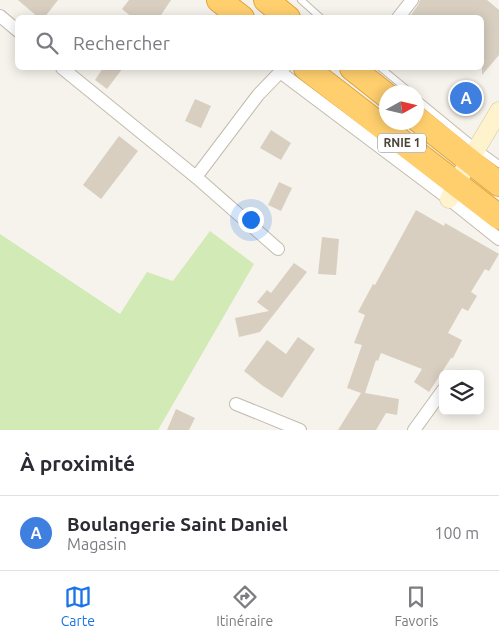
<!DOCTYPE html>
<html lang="fr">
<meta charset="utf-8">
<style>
:root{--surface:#fff;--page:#f2f2f3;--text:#2b2b33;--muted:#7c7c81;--line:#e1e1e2;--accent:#1a73e8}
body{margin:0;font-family:Ubuntu,sans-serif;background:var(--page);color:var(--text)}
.controls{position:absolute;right:15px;bottom:15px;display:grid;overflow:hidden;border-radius:8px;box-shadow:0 2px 12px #0003}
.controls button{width:45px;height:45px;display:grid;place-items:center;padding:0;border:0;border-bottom:1px solid var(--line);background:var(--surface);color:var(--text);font:25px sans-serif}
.compass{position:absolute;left:379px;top:85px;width:45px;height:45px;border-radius:50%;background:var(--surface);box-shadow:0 2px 12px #0003;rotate:82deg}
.you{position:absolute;left:250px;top:219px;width:18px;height:18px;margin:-12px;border:4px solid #fff;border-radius:50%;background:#1a73e8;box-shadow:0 0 0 8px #1a73e833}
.badge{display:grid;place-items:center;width:32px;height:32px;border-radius:50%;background:var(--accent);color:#fff;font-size:16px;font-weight:700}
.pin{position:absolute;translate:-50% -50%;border:2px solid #fff;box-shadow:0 1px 5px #0006}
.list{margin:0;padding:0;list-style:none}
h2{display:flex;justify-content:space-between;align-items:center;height:65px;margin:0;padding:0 20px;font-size:21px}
h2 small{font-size:16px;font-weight:400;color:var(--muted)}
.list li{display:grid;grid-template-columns:32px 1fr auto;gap:15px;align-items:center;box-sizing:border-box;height:75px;padding:0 20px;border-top:1px solid var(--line)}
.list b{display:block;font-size:19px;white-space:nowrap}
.list p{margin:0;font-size:16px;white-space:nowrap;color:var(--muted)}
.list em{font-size:16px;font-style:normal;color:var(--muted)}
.icon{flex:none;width:28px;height:28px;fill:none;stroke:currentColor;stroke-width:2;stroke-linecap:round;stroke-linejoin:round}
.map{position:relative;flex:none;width:499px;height:430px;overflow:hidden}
.search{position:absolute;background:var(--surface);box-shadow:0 2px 12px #0003;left:15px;right:15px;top:15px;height:55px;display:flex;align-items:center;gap:12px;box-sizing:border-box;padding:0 18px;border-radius:8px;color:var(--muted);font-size:19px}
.sheet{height:140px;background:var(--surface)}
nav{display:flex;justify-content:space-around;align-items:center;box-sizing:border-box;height:70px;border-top:1px solid var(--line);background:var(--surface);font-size:14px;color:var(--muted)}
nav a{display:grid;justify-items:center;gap:2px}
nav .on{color:var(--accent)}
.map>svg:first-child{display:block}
.green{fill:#d2eab5}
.building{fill:#d8cfc1}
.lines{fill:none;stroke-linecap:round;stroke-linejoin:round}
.lane-casing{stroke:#c2bbae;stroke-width:8}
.street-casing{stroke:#c2bbae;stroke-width:14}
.secondary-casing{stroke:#d6c79b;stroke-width:19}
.highway-casing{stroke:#e0a43c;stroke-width:26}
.lane{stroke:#fff;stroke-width:6}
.street{stroke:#fff;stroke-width:12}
.secondary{stroke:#fff3cd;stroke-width:18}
.highway{stroke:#ffcf6e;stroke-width:24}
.labels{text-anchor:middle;stroke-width:4;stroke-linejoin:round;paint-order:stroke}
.shield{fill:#fff;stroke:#817c74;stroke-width:1}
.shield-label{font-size:12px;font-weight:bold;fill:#4b4439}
</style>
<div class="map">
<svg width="499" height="430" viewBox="0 0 499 430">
<rect width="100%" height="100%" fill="#f6f3ec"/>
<path class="green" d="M210 231 254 264 158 430H0V234L120 314 147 272 173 281Z"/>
<g class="building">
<path d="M18 0H58L44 18H39Z"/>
<path d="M129 0H171L159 18H133L122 9Z"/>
<path d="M420 0H487L499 10V55L482 75V18H409L418 5Z"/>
<path d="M103 68H123L107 89 95 80Z"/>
<path d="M195 99 211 106 201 128 185 121Z"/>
<path d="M271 130 291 143 281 160 260 148Z"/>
<path d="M119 136 138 151 101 199 83 185Z"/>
<path d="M279 182 292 188 281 211 268 205Z"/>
<path d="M416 210 444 226 445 223 499 254 489 271 485 269 471 292 477 296 468 311 462 308 448 333 462 340 453 358H451L429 392 414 382 422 369 381 353 378 361 376 360 365 393 399 399 397 415 386 413 376 430H338L361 393 347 388 362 345 354 343 365 315 358 312 373 284 375 285Z"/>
<path d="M322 237 339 239 336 275 318 274Z"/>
<path d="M294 263 307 272 260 332 239 337 235 318 269 311 257 302 267 290 271 293Z"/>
<path d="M298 337 315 349 282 398 263 386 244 371 267 340 286 354Z"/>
<path d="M176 409 195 418 189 430H167Z"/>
</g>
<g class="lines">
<g class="lane-casing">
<g id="lane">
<path d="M301 0 321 18"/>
<path d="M381 68 410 92"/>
<path d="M416 98 477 148 499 164"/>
</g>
</g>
<g class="street-casing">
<g id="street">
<path d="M0 16 18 31"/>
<path d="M398 18 412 0"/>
<path d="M62 68 196 177 278 249"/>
<path d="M280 72 449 199 499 239"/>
<path d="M196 177 258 95 284 68"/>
<path d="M236 404 300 430"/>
<path d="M414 430 443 390"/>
</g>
</g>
<g class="secondary-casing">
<path id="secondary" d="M449 199 469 160 477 148 499 111"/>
</g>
<g class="highway-casing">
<g id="highway">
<path d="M219 0 242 18"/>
<path d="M266 0 288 18"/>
<path d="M306 68 499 217"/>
<path d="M352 68 386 95"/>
<path d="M416 118 499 184"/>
</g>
</g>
<use href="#lane" class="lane"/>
<use href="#street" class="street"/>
<use href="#secondary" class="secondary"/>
<use href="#highway" class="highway"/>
</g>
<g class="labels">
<rect class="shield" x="378" y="133.5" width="48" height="19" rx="4"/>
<g class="shield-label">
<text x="402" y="147">RNIE 1</text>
</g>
</g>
</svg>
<div class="controls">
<button><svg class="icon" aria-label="layers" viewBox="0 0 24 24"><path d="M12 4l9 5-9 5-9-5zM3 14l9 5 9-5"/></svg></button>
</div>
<svg class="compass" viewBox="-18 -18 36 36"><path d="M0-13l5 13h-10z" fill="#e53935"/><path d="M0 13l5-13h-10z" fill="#7c7c81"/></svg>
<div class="you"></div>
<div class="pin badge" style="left:466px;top:98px;background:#3f7fe0">A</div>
<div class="search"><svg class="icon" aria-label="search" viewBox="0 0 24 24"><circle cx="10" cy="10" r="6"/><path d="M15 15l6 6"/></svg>Rechercher</div>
</div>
<section class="sheet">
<h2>À proximité<small></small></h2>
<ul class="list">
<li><span class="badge" style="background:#3f7fe0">A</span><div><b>Boulangerie Saint Daniel</b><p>Magasin</p></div><em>100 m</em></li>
</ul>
</section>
<nav>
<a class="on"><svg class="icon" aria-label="map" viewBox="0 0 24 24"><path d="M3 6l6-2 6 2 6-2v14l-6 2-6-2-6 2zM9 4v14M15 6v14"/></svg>Carte</a>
<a><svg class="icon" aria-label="directions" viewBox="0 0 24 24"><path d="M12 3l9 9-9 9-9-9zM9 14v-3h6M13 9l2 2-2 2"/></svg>Itinéraire</a>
<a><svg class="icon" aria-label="saved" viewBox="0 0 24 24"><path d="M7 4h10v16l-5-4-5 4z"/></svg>Favoris</a>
</nav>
